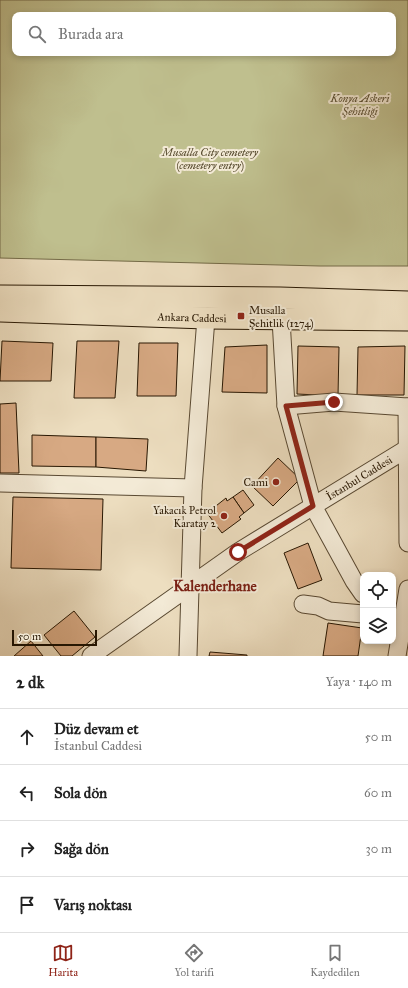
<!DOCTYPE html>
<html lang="tr">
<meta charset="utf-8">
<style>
:root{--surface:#fff;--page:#f6f6f6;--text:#222;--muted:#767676;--line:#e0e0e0;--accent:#8f2418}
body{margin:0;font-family:"IM FELL Great Primer",serif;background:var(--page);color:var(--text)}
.controls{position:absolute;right:12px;bottom:12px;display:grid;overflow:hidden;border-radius:8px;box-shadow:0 2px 6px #0003}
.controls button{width:36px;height:36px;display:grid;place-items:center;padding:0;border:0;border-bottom:1px solid var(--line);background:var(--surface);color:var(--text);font:20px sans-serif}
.scale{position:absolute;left:12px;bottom:10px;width:85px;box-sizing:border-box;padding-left:4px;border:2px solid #281702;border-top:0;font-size:11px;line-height:14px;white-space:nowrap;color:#281702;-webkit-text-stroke:3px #f3ead6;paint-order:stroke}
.stop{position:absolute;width:12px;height:12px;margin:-9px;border:3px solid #8f2418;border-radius:50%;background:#fff}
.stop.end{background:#8f2418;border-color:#fff;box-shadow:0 1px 4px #0008}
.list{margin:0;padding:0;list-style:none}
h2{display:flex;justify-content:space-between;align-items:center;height:52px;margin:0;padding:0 16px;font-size:17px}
h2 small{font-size:13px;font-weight:400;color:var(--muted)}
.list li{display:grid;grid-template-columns:26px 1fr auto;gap:12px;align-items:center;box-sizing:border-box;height:56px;padding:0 16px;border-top:1px solid var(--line)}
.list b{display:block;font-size:15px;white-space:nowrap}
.list p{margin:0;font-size:13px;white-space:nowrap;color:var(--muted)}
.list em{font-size:13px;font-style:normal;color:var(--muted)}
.icon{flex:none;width:22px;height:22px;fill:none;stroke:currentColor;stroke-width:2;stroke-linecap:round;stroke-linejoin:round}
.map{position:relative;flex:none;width:408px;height:656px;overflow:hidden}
.search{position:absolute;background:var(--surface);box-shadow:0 2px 6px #0003;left:12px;right:12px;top:12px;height:44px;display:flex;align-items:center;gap:10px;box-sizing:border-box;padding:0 14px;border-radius:8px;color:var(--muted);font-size:15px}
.sheet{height:276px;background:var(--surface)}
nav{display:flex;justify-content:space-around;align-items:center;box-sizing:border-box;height:56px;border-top:1px solid var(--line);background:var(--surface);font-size:11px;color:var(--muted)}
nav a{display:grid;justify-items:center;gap:2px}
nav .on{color:var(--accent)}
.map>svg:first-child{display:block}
.green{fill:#bfbf8e;stroke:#746b48;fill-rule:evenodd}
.building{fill:#d7a983;stroke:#281702}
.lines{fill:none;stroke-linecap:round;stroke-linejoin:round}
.minor-casing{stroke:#594932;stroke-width:19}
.major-casing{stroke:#281702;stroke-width:23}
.minor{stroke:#f3ead6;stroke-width:17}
.major{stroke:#eddec0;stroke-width:21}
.route{stroke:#8f2418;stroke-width:5}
.poi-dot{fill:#8f2418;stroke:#f3ead6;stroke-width:1.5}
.labels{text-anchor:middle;stroke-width:4;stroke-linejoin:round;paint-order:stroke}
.park-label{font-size:11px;font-style:italic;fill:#55492c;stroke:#f3ead6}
.poi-label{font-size:11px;fill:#281702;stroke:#f3ead6;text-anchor:end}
.street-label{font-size:11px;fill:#281702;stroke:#f3ead6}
.district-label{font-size:15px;font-weight:bold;fill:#7a1f14;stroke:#f3ead6}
</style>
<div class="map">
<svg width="408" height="656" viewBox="0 0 408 656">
<rect width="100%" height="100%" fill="#eddec0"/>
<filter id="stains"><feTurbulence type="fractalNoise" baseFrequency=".005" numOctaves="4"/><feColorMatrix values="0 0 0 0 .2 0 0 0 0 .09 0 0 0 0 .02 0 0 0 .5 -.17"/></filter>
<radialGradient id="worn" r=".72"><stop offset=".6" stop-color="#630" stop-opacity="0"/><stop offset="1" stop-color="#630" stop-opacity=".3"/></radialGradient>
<path class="green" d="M0 0H408V266H320L0 258ZM15 15H393V53H15Z"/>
<g class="building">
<path d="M2 341 53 343 51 381H0Z"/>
<path d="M77 341H119L115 398H74Z"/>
<path d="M139 343H178L176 396H137Z"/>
<path d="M267 345V393L222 392 225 347Z"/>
<path d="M298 346 339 347 338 396 297 394Z"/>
<path d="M405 346 404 395H357L358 347Z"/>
<path d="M16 403 19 473H0V404Z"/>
<path d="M32 435 96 437V467L32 466Z"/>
<path d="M96 437 148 439 146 471 96 467Z"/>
<path d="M278 458 300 479 273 506 252 486Z"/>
<path d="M243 490 254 505 244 513 233 497Z"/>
<path d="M13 497 103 499 101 570 11 568Z"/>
<path d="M233 497 244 513 239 517 241 519 222 533 207 513 226 498 227 501Z"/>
<path d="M308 543 322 580 298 589 284 553Z"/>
<path d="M74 611 95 637 72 656H61L44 635Z"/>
<path d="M328 623 362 628 358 656H323Z"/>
<path d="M31 641 43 656H14Z"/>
<path d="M210 652 247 655V656H209Z"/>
</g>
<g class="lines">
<g class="minor-casing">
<g id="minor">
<path d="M281 319 286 406 313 506 354 581 363 594"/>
<path d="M286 406 334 402 408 407"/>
<path d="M407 407 408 543"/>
<path d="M0 483 193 488"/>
<path d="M303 604 318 606 329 611 363 614"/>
<path id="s1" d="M91 656 238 552 408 448"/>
<path d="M188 656 193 488 206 318"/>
<path d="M397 656 408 589"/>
</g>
</g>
<g class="major-casing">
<g id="major">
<path d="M0 296 280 298 408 302"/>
<path id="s2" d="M0 311 206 318 408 320"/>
</g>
</g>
<use href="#minor" class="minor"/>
<use href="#major" class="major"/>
</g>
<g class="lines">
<path class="route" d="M238 552 313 506 286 406 334 402"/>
</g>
<g class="poi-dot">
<rect x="237" y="312" width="8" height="8" rx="2"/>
<circle cx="276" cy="482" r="4"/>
<circle cx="224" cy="516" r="4"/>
</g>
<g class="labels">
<g class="park-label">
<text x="360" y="102">Konya Askeri<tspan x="360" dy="13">Şehitliği</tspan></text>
<text x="210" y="156">Musalla City cemetery<tspan x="210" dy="13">(cemetery entry)</tspan></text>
</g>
<g class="poi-label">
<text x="249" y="314" text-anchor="start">Musalla<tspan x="249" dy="13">Şehitlik (1274)</tspan></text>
<text x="268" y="486">Cami</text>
<text x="216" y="514">Yakacık Petrol<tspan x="216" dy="13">Karatay 2</tspan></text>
</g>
<g class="street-label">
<text dy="4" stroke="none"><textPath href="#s2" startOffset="192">Ankara Caddesi</textPath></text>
<text dy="4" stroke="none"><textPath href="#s1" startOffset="322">İstanbul Caddesi</textPath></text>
</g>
<g class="district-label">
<text x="215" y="591">Kalenderhane</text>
</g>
</g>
<rect width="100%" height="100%" filter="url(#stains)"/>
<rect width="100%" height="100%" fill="url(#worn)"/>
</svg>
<div class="controls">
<button><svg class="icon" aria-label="locate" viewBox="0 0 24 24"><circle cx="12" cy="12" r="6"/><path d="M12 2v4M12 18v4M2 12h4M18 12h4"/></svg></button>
<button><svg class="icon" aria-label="layers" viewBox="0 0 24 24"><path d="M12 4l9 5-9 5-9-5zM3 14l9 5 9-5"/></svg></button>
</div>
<div class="scale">50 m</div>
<div class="stop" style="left:238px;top:552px"></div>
<div class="stop end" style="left:334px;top:402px"></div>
<div class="search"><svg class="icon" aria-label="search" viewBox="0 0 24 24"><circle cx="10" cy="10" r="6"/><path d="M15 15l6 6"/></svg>Burada ara</div>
</div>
<section class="sheet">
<h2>2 dk<small>Yaya · 140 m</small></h2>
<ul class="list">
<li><svg class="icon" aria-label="ahead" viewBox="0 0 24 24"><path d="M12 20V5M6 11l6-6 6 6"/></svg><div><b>Düz devam et</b><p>İstanbul Caddesi</p></div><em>50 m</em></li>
<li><svg class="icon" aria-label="left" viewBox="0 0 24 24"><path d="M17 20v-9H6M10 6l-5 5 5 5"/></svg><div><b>Sola dön</b></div><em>60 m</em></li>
<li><svg class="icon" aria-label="right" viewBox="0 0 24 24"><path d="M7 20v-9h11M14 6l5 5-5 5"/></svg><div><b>Sağa dön</b></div><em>30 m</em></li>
<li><svg class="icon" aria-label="arrive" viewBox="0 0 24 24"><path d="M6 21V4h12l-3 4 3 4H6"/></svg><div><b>Varış noktası</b></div></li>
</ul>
</section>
<nav>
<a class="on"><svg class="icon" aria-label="map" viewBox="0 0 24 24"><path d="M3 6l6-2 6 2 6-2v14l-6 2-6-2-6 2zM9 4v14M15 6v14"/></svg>Harita</a>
<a><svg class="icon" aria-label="directions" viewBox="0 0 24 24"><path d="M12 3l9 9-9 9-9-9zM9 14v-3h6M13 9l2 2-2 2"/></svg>Yol tarifi</a>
<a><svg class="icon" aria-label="saved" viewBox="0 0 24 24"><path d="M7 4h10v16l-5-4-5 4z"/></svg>Kaydedilen</a>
</nav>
